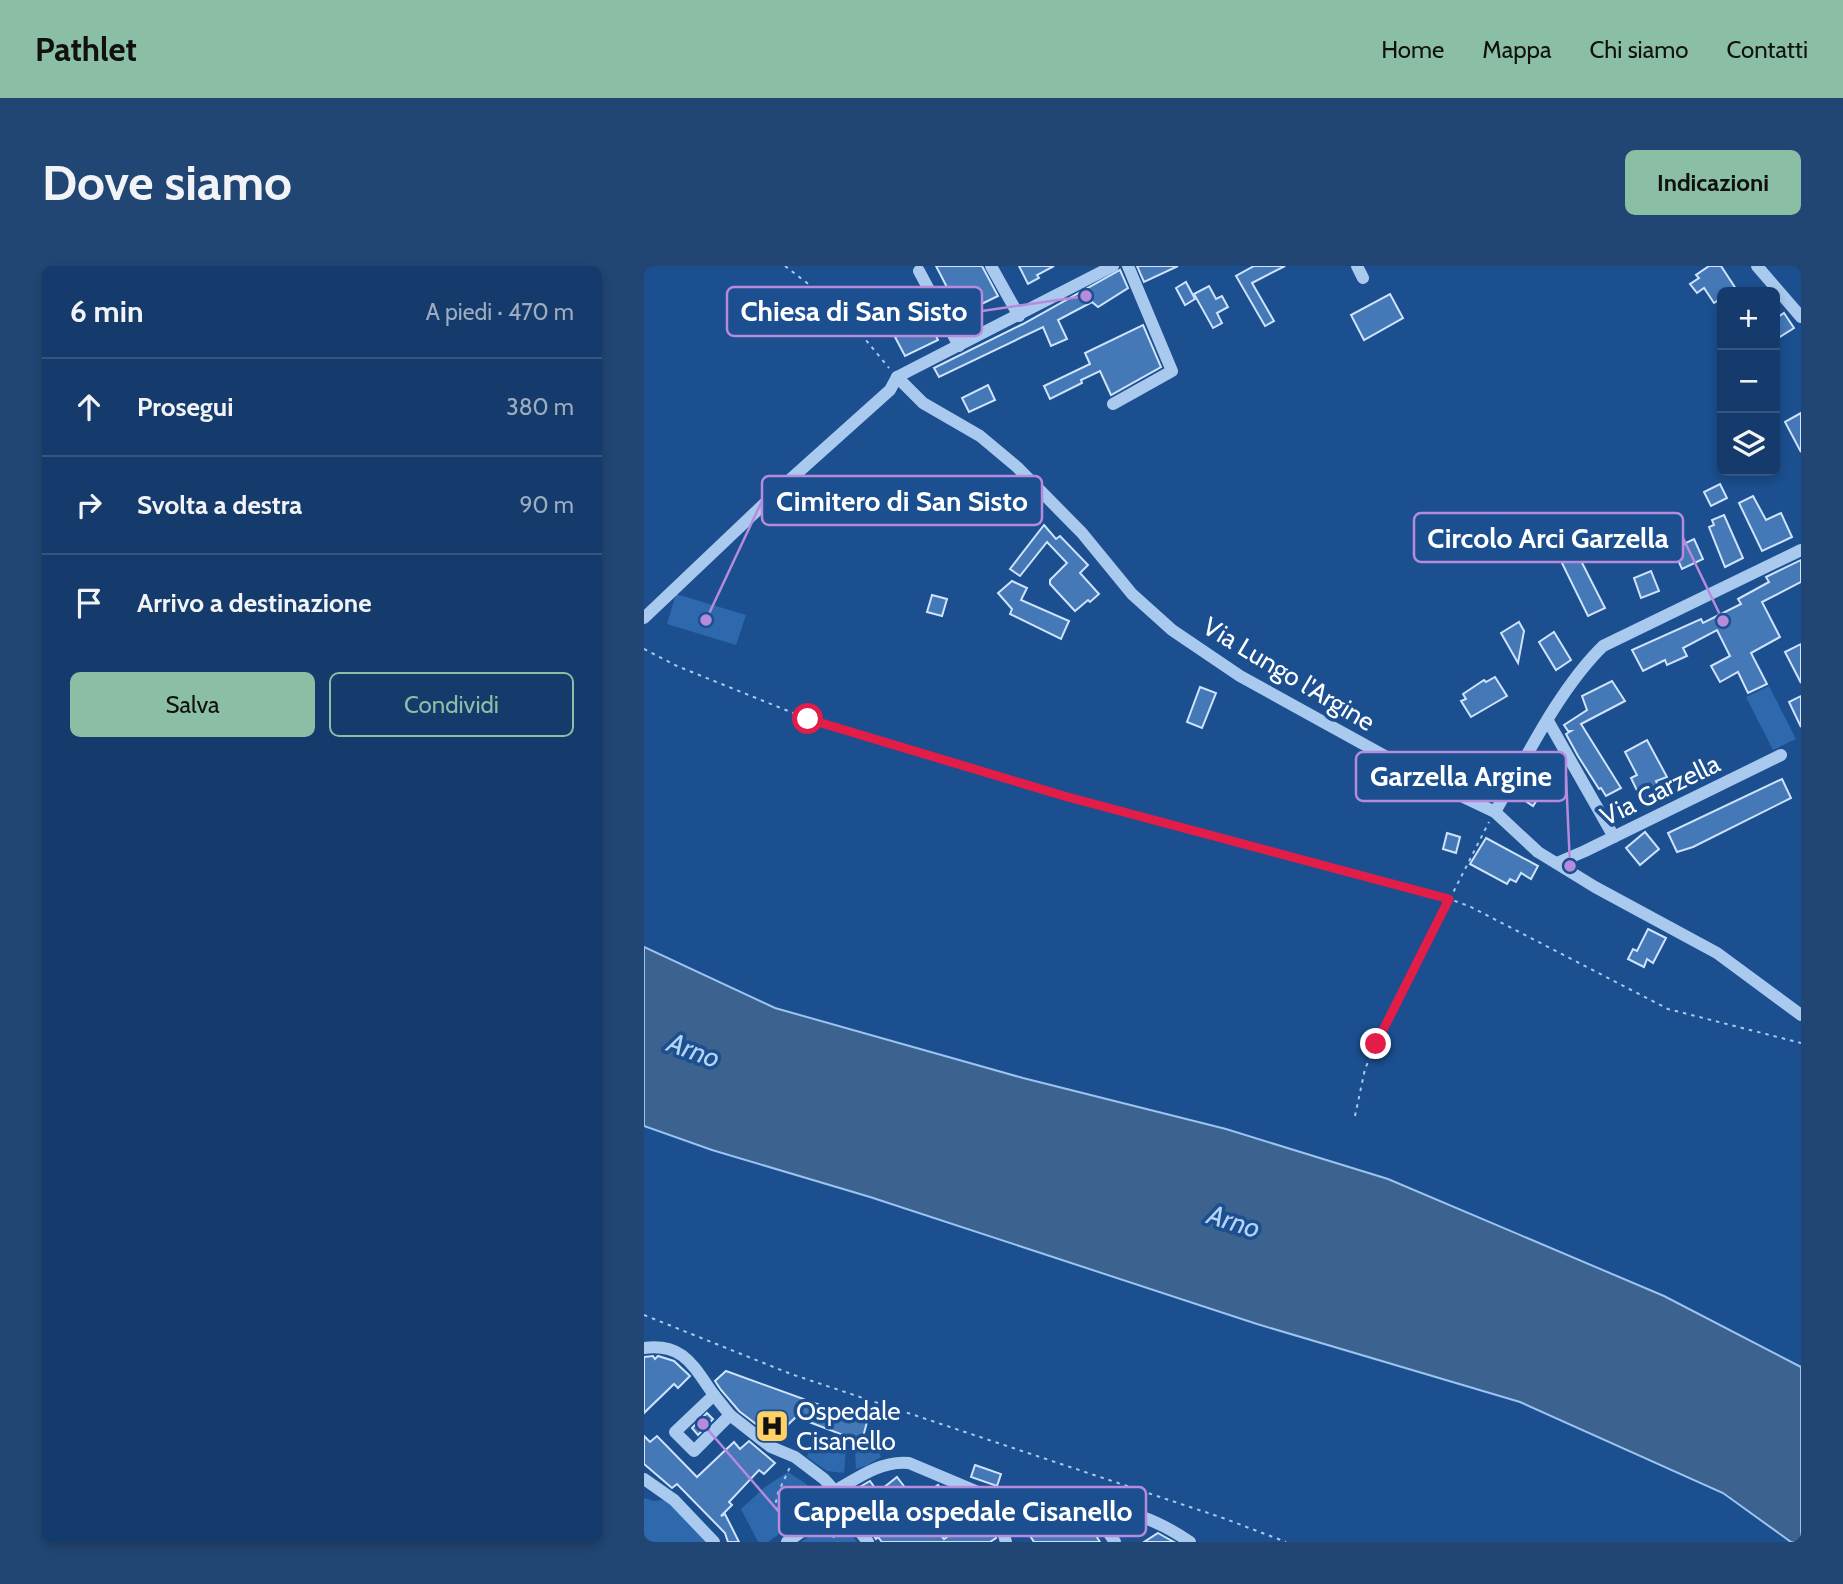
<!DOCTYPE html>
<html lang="it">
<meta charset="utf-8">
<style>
:root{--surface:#143b6b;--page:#214673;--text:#f1f3f6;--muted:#9dadc1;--line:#33557e;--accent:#8abfa5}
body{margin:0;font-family:Cabin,sans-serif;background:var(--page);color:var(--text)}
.controls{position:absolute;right:21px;top:21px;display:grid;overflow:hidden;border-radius:10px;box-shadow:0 4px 10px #0003}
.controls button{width:63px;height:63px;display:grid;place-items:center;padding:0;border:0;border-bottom:2px solid var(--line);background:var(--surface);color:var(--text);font:35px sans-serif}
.stop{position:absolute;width:21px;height:21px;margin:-16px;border:5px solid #e11d48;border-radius:50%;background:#fff}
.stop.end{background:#e11d48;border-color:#fff;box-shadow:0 2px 7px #0008}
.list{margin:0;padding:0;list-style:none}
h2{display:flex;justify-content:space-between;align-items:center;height:91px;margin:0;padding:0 28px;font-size:30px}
h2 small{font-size:23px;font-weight:400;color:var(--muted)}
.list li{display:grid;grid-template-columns:46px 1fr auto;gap:21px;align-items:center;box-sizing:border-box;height:98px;padding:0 28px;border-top:2px solid var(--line)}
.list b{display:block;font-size:26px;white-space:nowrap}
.list em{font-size:23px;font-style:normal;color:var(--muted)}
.actions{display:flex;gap:14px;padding:21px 28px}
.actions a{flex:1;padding:16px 0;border:2px solid var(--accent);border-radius:10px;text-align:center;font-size:24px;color:var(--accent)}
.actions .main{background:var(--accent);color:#111}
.icon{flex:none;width:38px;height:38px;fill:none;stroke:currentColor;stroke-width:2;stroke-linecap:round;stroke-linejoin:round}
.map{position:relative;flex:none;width:1157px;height:1276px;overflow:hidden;border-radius:10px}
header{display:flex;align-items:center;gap:42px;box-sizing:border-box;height:98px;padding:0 35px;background:var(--accent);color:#111}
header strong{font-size:33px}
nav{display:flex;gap:38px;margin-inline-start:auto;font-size:24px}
.intro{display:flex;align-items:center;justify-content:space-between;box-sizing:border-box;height:168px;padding:0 42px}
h1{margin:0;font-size:49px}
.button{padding:18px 32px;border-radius:10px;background:var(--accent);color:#111;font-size:24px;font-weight:700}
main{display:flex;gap:42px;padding:0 42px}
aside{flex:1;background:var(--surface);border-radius:10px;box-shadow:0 4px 10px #0003}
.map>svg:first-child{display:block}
.green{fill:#2e69ad}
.water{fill:#3c6290;stroke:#9cc4f0;stroke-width:2}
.building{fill:#4478b7;stroke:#cfe3fa;stroke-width:2}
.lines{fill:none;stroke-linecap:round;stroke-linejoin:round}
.path{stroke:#a9c9ee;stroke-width:2;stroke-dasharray:3.5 5;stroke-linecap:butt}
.minor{stroke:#a9c9ee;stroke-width:12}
.route{stroke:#e11d48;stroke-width:9}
.labels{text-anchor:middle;stroke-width:7;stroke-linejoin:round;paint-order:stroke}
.street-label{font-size:26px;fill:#fff;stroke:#1b4f8f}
.poi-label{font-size:26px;fill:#fff;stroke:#1b4f8f;text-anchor:start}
.water-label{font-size:28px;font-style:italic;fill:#b5d3f5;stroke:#1b4f8f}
.leader{fill:none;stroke:#b68bdc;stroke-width:2.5}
.callout-dot{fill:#b68bdc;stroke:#1b4f8f;stroke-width:2.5}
.callout{fill:#1b4f8f;stroke:#b68bdc;stroke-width:2.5}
.callout-label{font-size:28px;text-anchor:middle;font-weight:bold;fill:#fff}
</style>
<header>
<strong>Pathlet</strong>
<nav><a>Home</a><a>Mappa</a><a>Chi siamo</a><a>Contatti</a></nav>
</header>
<div class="intro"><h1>Dove siamo</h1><a class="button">Indicazioni</a></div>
<main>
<aside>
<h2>6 min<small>A piedi · 470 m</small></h2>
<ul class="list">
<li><svg class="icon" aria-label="ahead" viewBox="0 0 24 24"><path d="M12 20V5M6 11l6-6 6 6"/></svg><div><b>Prosegui</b></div><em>380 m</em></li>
<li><svg class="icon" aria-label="right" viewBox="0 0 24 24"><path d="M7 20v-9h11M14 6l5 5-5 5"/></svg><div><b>Svolta a destra</b></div><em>90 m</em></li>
<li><svg class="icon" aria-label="arrive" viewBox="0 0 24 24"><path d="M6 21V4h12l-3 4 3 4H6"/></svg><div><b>Arrivo a destinazione</b></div></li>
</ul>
<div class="actions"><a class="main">Salva</a><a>Condividi</a></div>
</aside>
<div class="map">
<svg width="1157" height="1276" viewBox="0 0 1157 1276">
<rect width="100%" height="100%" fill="#1b4f8f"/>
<g class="green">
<path d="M32 328 102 349 92 379 23 358Z"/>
<path d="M1125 420 1152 473 1129 484 1102 431Z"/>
<path d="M193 1176 201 1179 202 1182 200 1207 183 1205 163 1191 166 1182Z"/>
<path d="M218 1180 235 1186 237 1191 222 1200 212 1203 211 1186Z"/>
<path d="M144 1206 162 1218 178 1237 124 1276H114L97 1243 121 1221Z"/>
<path d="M0 1232 10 1235 24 1233 63 1276H0Z"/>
<path d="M190 1254 199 1258 213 1276H157Z"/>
</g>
<path class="water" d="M0 681 131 742 379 812 582 863 744 913 1020 1030 1157 1101V1276H1147L1079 1227 876 1136 613 1058 226 931 68 884 0 860Z"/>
<g class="building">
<path d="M292 0H338L354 30 311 51 301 32 307 29Z"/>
<path d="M375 0H410L393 9 395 12 384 18Z"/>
<path d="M493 0H534L500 16Z"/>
<path d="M610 0H641L608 17 630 55 621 60 592 10Z"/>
<path d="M1065 0H1077L1094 26H1078V32L1070 37 1060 22 1053 27 1046 18 1055 12 1052 9Z"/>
<path d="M476 4 484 22 454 41 448 36 414 54 423 73 407 80 399 61 295 111 290 102 379 58Z"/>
<path d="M542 16 551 33 541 39 532 22Z"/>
<path d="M565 20 572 33 578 30 584 41 573 47 578 57 569 62 550 28Z"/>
<path d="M746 28 759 52 720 74 707 49Z"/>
<path d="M1140 47 1150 62 1131 74V53Z"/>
<path d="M285 55 294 74 261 90 251 71Z"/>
<path d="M499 59 517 101 467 129 456 105 437 114 438 117 406 133 400 120 446 98 441 87Z"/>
<path d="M344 119 351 134 325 146 318 132Z"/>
<path d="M1157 147V186L1141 156Z"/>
<path d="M1076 218 1083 232 1067 240 1060 226Z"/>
<path d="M1109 230 1122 254 1137 247 1148 271 1118 285 1095 237Z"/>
<path d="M1080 249 1099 292 1081 301 1065 261 1070 259 1068 254Z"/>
<path d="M400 259 412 273 416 270 444 299 436 307 455 328 446 336 444 334 431 345 406 318V314L423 297 403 276 376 310 366 303Z"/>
<path d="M1050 273 1059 293 1038 303 1029 283Z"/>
<path d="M930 281 961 342 944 350 914 289Z"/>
<path d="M1157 294V316L1118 336 1136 371 1107 387 1123 418 1104 427 1094 406 1076 416 1067 400 1086 390 1073 364 1039 382 1043 390 1023 399 1021 394 999 405 988 384 1057 353 1059 357 1097 338 1094 333 1125 316 1122 311Z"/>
<path d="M1007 305 1015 325 997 332 990 312Z"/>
<path d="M368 315 383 322 377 334 425 355 417 373 366 348 368 343 354 327Z"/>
<path d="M288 329 303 333 298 350 283 346Z"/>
<path d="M875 356 880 365 874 397 857 367Z"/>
<path d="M910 366 927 394 912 404 895 376Z"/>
<path d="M1157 378V417L1141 386Z"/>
<path d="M851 411 863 430 827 451 817 435 822 433 819 428 840 414 842 416Z"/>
<path d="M968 415 981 435 937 458 977 522 962 530 957 522 955 523 934 490 922 468 927 465H924L920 459 943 444 938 430Z"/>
<path d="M556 421 572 427 558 462 543 456Z"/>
<path d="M1157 430V461L1145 436Z"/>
<path d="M1003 474 1023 511 1012 515 1015 522 1010 525 1011 527 997 533 987 512 993 509 981 486Z"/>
<path d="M900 488 916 498 889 540 874 530Z"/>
<path d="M1138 513 1147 532 1049 581 1033 586 1024 567Z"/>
<path d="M1001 566 1015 583 996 599 982 582Z"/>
<path d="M803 567 816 571 812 587 799 583Z"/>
<path d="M842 572 894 600 887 613 877 607 872 616 866 613 863 618 826 598Z"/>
<path d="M1004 663 1022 672 1009 697 1003 693 1000 701 984 693 989 683 993 685Z"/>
<path d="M9 1090 11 1093 14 1090 30 1095 46 1110 34 1122 30 1118 0 1147V1091Z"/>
<path d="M82 1105 223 1156 219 1171 212 1174 152 1151 130 1172 95 1145 77 1124 71 1115Z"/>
<path d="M63 1147 69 1153 54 1169 48 1162Z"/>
<path d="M0 1170 6 1176 13 1170 53 1211 90 1176 96 1183 105 1175 131 1197 120 1208 115 1204 85 1236 88 1239 77 1250 81 1248 95 1276H84L81 1267 33 1218 28 1222 0 1198Z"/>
<path d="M331 1199 357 1208 353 1220 327 1211Z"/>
<path d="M253 1211 300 1273 315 1262 286 1225 294 1219 303 1231 310 1226 318 1229 333 1249 345 1243 346 1255 353 1260 350 1265 352 1272 346 1276H238L234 1271 232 1273 202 1229 226 1215 234 1226Z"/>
<path d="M423 1239 436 1244 456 1276H390L383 1265Z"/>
<path d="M514 1267 521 1271 530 1276H500Z"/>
</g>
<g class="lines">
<g class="path">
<path d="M141 0 180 30 207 56 245 102"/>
<path d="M0 383 33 400 164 453 420 530 805 633 825 640 1024 743 1157 777"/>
<path d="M711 850 721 803 732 778 845 556"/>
<path d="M0 1049 147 1108 579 1252 642 1276"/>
<path d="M144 1258 131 1240 134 1227 146 1201"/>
<path d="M183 1262 193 1276"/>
</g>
<g class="minor">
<path d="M347 0 375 50"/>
<path d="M713 0 719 12"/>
<path d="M1113 0 1157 51"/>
<path d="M275 5 315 80"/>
<path d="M253 111 279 137 336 170 373 201 438 267 488 328 528 364 596 410 788 516 851 546 894 586 951 621 1073 687 1157 749"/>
<path d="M469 138 528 105 484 0"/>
<path d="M0 352 140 219 246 124 253 111 469 0"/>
<path d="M904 455 970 571"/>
<path d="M851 546C882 492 915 423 959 380L1157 284"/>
<path d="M913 597 941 585 1137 489"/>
<path d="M0 1082C40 1077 49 1100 70 1129L31 1166 50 1185 86 1149 127 1181 151 1191 180 1213 191 1225 195 1239 224 1276"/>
<path d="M70 1129 86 1149"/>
<path d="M0 1213 30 1234 70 1276"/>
<path d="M191 1225C213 1212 238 1194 265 1197L353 1234 418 1229 434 1233 446 1240 471 1276"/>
<path d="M353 1234 354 1251"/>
<path d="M453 1248C483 1239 521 1259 546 1276"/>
<path d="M359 1266 362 1276"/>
<path d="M143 1276 195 1239"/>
</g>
</g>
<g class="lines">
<path class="route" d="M164 453 420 530 805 633 732 778"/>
</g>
<defs>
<g id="hospital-square" transform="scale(1.75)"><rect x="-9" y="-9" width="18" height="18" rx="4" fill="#ffd166" stroke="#1b4f8f"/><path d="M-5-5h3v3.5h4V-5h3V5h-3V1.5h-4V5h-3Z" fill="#111"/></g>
</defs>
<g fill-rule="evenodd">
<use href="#hospital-square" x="128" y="1160"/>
</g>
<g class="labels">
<g class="street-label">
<text transform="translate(645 408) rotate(31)" y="9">Via Lungo l'Argine</text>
<text transform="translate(1016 524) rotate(-26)" y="9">Via Garzella</text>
</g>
<g class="poi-label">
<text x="152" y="1154">Ospedale<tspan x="152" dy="30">Cisanello</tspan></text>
</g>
<g class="water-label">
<text transform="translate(50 784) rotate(20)" y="10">Arno</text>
<text transform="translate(590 955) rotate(17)" y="10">Arno</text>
</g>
</g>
<path class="leader" d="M442 30L338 45M62 354L118 235M1079 355L1039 272M926 600L922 510M59 1158L135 1246"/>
<g class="callout-dot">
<circle cx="442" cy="30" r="7"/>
<circle cx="62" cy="354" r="7"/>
<circle cx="1079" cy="355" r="7"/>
<circle cx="926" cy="600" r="7"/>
<circle cx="59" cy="1158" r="7"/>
</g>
<g class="callout">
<rect x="83" y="21" width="255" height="49" rx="7"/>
<rect x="118" y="210" width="280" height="49" rx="7"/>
<rect x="770" y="247" width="269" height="49" rx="7"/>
<rect x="712" y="486" width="210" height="49" rx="7"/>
<rect x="135" y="1221" width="367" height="49" rx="7"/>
</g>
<g class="callout-label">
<text x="210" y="55">Chiesa di San Sisto</text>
<text x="258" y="245">Cimitero di San Sisto</text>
<text x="904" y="282">Circolo Arci Garzella</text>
<text x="817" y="520">Garzella Argine</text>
<text x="319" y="1255">Cappella ospedale Cisanello</text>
</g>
</svg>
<div class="controls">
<button>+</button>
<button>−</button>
<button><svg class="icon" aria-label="layers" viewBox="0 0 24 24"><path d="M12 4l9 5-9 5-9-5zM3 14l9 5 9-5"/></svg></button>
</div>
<div class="stop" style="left:164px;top:453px"></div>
<div class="stop end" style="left:732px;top:778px"></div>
</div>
</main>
